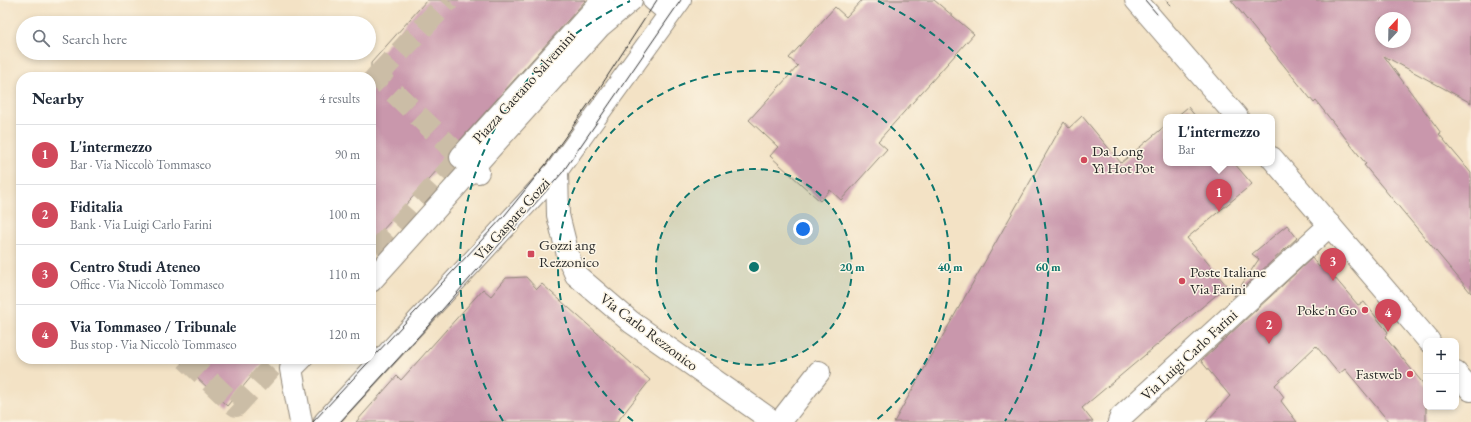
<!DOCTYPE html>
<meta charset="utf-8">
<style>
:root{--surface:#fff;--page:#f6f6f7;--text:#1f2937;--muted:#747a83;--line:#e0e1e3;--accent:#d1495b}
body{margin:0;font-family:"EB Garamond",serif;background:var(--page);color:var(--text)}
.controls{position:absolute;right:12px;bottom:12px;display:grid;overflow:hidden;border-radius:8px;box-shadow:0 2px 6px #0003}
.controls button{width:36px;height:36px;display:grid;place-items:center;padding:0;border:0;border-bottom:1px solid var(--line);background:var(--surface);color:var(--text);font:20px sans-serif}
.compass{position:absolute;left:1375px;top:12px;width:36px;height:36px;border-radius:50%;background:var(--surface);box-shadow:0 2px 6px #0003;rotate:22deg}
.you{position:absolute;left:803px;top:229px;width:14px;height:14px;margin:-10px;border:3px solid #fff;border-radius:50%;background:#1a73e8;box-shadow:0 0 0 6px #1a73e833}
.badge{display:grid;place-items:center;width:26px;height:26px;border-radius:50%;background:var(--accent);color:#fff;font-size:13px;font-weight:700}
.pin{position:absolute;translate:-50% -33px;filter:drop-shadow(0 1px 2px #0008)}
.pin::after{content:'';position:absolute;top:21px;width:14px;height:12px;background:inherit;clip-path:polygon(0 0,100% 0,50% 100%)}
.popup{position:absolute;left:1163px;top:114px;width:112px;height:52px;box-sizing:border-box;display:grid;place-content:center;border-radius:8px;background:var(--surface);filter:drop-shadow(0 1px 3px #0005);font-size:13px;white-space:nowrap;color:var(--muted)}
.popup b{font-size:15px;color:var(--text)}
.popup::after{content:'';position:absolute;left:50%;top:100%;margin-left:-8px;border:8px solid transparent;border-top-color:var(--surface)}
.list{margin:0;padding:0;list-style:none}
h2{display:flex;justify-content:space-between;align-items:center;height:52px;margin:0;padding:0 16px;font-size:17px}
h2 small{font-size:13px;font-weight:400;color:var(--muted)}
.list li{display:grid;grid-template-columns:26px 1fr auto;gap:12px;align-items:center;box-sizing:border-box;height:60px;padding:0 16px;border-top:1px solid var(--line)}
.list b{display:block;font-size:15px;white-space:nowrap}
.list p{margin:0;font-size:13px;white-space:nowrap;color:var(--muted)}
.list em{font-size:13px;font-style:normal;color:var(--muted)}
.icon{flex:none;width:22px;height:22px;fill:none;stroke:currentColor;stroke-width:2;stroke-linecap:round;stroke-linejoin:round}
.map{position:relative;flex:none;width:1471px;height:422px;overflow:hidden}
.search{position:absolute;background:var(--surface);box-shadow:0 2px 6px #0003;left:16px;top:16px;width:360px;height:44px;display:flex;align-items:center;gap:10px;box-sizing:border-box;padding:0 14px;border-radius:22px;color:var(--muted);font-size:15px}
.panel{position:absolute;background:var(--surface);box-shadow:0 2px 6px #0003;left:16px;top:72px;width:360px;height:292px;border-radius:16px}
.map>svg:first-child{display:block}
.building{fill:#c997ac;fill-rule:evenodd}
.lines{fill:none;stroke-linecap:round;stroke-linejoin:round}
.minor-tunnel{stroke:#cbbda6;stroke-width:22;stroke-dasharray:22 11;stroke-linecap:butt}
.minor-casing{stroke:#8f8678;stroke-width:24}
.minor{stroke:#fff;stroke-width:22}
.tram{stroke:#2b2b2b;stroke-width:1}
.ring{fill:none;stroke:#0f766e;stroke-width:2;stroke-dasharray:7 5}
.poi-dot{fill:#d1495b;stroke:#fcf5e5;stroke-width:1.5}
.labels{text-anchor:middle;stroke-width:3;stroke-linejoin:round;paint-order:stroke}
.street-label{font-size:15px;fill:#2b2b2b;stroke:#fcf5e5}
.poi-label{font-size:15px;fill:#2b2b2b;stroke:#fcf5e5;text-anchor:start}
.centre{fill:#0f766e;stroke:#fcf5e5;stroke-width:2}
.ring-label{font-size:12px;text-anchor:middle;font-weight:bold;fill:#0f766e;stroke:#fcf5e5;stroke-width:3;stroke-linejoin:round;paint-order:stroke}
</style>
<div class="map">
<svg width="1471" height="422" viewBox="0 0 1471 422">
<rect width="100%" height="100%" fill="#fcf5e5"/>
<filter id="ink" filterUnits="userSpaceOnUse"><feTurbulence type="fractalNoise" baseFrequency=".025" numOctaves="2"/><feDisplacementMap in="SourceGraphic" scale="8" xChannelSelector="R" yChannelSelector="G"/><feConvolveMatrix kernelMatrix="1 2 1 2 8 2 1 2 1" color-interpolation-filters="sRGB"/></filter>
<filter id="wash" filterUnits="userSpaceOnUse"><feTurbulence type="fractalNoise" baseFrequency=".012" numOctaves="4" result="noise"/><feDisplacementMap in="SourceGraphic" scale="16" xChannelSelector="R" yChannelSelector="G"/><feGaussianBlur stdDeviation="0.9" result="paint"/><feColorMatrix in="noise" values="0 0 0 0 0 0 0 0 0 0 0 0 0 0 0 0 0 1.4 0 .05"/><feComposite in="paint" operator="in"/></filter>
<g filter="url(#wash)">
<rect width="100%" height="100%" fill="#f3e2c5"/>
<g id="blocks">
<g class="building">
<path d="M427 0H586L452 149 449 157 371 243V63Z"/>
<path d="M862 0H934L974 34 878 141 887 149 841 200 830 190 820 201 770 156 778 147 749 120 798 66 789 58 835 7 846 17Z"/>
<path d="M1231 0H1471V103L1384 56 1441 133 1439 134 1471 173V293L1364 165 1366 164 1316 101 1314 103ZM1381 18H1405V42H1381Z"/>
<path d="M1188 107 1196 117H1176Z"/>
<path d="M1082 116 1121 163 1166 125V163H1234L1252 184 1187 238 1227 286 1082 408 1093 422H894L1064 122 1069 128Z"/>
<path d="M1287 225 1297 238 1234 296 1259 259 1252 254Z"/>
<path d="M1312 258 1319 267 1323 264 1358 305 1364 302 1388 332 1385 337 1426 387V422H1389L1345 369 1339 374 1316 346 1275 385 1284 397 1281 401 1297 422H1206L1230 396 1201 361Z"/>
<path d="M526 277 537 289 542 284 650 380 617 422H356L397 376 401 380 483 289 491 296 506 278Z"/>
<path d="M177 359H266L227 406Z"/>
</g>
</g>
</g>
<g filter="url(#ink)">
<use href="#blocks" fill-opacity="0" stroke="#8f8678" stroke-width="1"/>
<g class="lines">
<g class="minor-tunnel">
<path d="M377 76 449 0"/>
<path d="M371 83 377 76 461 157 371 257"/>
<path d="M186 359 236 406 279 359"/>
</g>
<g class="minor-casing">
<g id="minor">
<path d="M654 0 670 13"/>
<path d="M1136 0 1237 117"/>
<path d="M1272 158 1429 341"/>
<path d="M557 170 558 215 569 259 576 275 631 322 774 422"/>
<path d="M478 172 461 157 603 0"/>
<path d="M371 281 600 26 631 0"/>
<path d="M1456 373 1471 390"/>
<path d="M301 422 291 369 301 359"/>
<path d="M325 422 557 170 680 0"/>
<path d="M780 422 819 372"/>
<path d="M1119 422 1121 417 1330 225"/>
</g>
</g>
<use href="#minor" class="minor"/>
<g class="tram">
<path d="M1145 0 1157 14"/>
<path d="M1166 0 1171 6"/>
<path d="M313 422 505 215 546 164 597 92 657 0"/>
<path d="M340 422 428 326 562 173 681 0"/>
</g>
</g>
</g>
<circle cx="754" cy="267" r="98" fill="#0f766e" fill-opacity=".12"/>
<g class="ring">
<circle cx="754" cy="267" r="98"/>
<path d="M633 421A196 196 0 1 1 875 421"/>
<path d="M503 421A294 294 0 0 1 630 1M878 1A294 294 0 0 1 1005 421"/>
</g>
<g class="poi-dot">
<circle cx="1084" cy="160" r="4"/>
<rect x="527" y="250" width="8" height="8" rx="2"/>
<circle cx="1182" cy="281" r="4"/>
<circle cx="1365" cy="310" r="4"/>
<circle cx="1410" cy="374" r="4"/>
</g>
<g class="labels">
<g class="street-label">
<text transform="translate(524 87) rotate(-48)" y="5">Piazza Gaetano Salvemini</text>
<text transform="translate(512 219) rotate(-48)" y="5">Via Gaspare Gozzi</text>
<text transform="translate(649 332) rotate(37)" y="5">Via Carlo Rezzonico</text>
<text transform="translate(1189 355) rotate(-43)" y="5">Via Luigi Carlo Farini</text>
</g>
<g class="poi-label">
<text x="1092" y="156">Da Long<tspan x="1092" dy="17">Yì Hot Pot</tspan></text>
<text x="539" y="250">Gozzi ang<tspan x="539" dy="17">Rezzonico</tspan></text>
<text x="1190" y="277">Poste Italiane<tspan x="1190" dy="17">Via Farini</tspan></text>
<text x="1357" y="315" text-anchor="end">Poke'n Go</text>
<text x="1402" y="379" text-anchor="end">Fastweb</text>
</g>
</g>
<circle cx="754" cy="267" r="6" class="centre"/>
<g class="ring-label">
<text x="852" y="271">20 m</text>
<text x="950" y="271">40 m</text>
<text x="1048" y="271">60 m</text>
</g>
</svg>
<div class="controls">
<button>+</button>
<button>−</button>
</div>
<svg class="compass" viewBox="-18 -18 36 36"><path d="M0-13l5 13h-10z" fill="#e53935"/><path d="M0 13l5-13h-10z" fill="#747a83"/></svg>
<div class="you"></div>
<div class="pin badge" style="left:1219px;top:212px">1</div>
<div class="popup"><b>L'intermezzo</b>Bar</div>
<div class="pin badge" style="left:1269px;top:344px">2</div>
<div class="pin badge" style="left:1333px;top:281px">3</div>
<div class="pin badge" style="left:1388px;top:332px">4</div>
<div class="search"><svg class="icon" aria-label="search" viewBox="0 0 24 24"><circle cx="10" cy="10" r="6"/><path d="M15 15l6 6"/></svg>Search here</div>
<section class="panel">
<h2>Nearby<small>4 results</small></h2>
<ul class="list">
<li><span class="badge">1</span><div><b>L'intermezzo</b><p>Bar · Via Niccolò Tommaseo</p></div><em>90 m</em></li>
<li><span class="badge">2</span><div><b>Fiditalia</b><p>Bank · Via Luigi Carlo Farini</p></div><em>100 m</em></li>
<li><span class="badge">3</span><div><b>Centro Studi Ateneo</b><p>Office · Via Niccolò Tommaseo</p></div><em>110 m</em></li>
<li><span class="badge">4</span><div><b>Via Tommaseo / Tribunale</b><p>Bus stop · Via Niccolò Tommaseo</p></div><em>120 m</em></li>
</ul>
</section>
</div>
